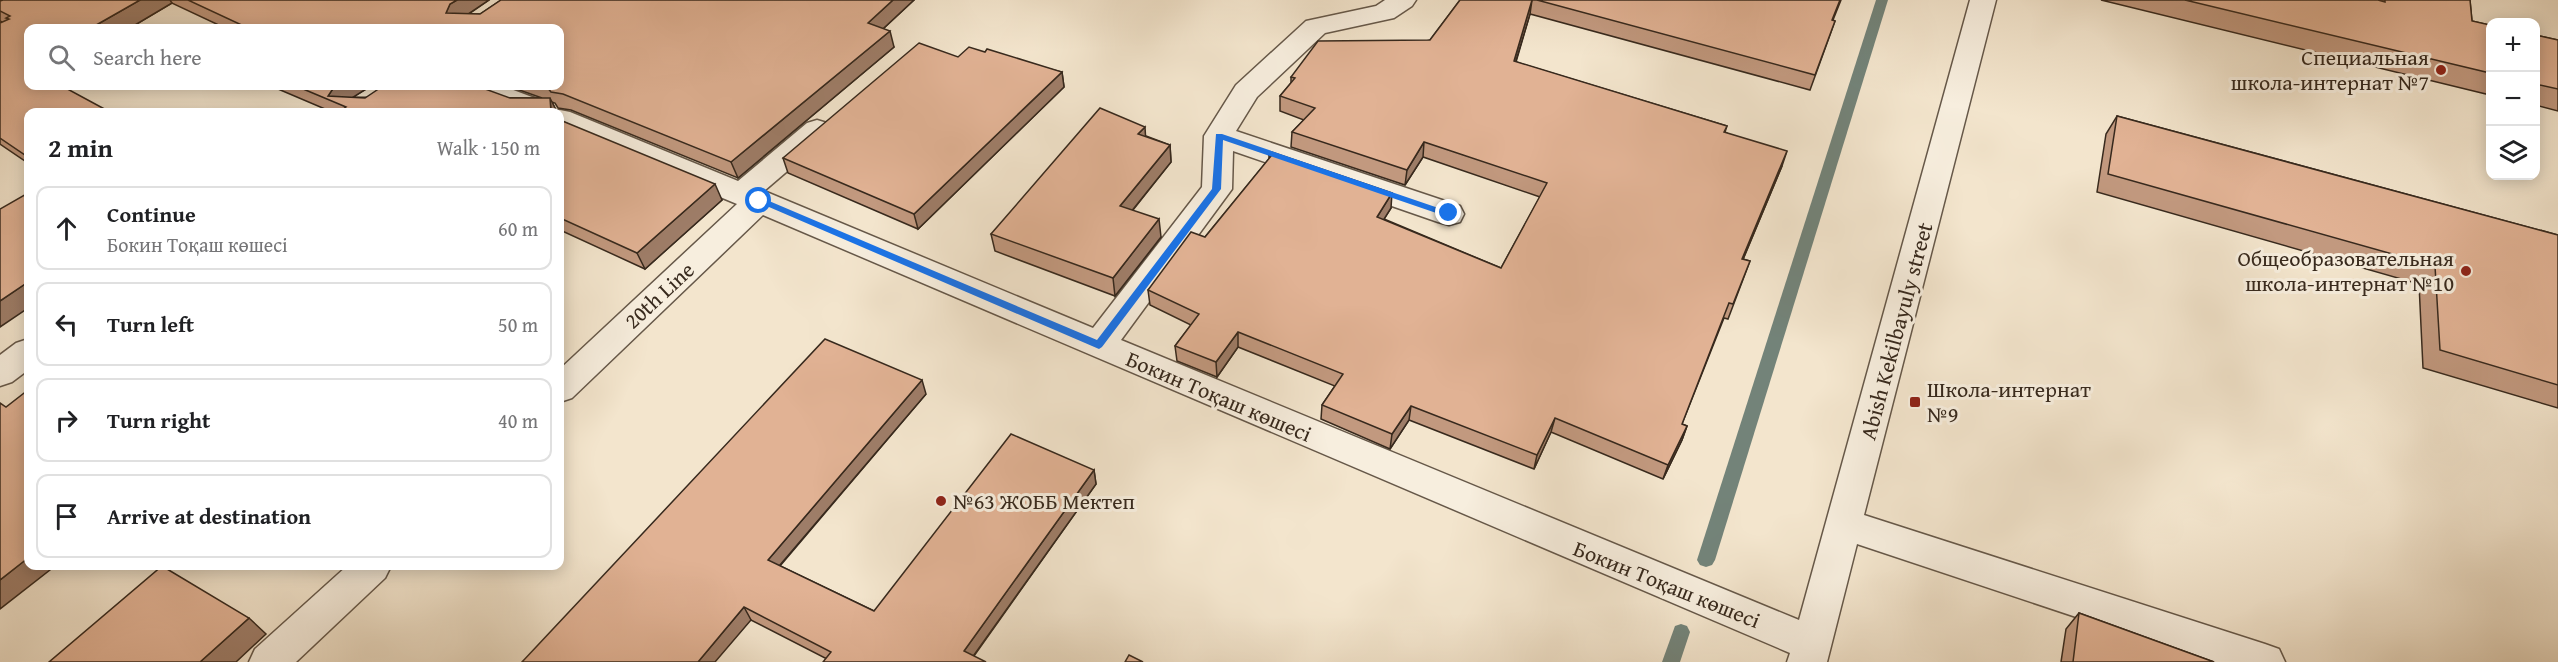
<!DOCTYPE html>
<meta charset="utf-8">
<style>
:root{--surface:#fff;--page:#f6f6f6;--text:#202124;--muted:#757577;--line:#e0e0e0}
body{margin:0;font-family:"Gentium Book Plus",serif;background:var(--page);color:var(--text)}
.controls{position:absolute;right:18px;top:18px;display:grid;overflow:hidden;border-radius:12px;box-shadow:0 3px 15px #0003}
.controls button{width:54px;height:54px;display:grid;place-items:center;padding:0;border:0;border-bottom:2px solid var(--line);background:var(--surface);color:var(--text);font:30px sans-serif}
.stop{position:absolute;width:18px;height:18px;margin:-14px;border:4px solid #1a73e8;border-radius:50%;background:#fff}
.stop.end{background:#1a73e8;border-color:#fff;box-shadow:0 2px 6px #0008}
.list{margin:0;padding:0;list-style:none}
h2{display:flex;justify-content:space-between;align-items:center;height:78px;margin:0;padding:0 24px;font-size:26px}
h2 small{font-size:20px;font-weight:400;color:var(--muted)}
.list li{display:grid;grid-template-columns:39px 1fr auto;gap:18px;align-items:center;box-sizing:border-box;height:84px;margin:0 12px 12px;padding:0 12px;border:2px solid var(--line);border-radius:12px}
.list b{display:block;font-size:22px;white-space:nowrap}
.list p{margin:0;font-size:20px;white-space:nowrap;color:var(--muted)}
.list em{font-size:20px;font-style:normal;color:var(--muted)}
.icon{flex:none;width:33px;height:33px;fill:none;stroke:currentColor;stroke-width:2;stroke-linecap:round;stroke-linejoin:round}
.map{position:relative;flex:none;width:2558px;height:662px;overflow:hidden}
.search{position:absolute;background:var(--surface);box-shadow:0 3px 15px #0003;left:24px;top:24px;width:540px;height:66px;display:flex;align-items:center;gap:15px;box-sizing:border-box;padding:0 21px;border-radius:12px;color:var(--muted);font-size:22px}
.panel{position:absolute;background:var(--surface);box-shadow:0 3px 15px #0003;left:24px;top:108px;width:540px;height:462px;border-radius:12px}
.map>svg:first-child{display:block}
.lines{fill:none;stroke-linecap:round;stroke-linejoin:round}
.stream{fill:#738379;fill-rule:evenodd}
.minor-casing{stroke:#665849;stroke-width:3}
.minor{fill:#f7eede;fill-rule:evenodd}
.wall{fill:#c2997f;stroke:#37291d;stroke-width:1.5}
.shaded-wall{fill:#9e7d68;stroke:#37291d;stroke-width:1.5}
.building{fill:#e1b294;stroke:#37291d;stroke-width:1.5}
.route{fill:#1a73e8}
.poi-dot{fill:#8f2418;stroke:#f7eede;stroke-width:2}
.labels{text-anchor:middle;stroke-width:6;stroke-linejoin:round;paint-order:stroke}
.poi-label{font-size:22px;fill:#37291d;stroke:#f7eede;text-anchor:end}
.street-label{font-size:22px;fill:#37291d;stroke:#f7eede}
</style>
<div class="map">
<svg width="2558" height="662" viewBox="0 0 2558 662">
<rect width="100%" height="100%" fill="#f3e5cd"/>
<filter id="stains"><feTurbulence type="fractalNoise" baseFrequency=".00333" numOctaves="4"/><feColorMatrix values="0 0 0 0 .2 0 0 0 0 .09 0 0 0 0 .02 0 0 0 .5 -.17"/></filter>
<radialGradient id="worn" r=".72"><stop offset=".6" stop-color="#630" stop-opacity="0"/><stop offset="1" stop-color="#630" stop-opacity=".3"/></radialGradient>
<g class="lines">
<g class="stream">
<path d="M1876 0H1888L1715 560 1712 565 1706 567 1700 565 1697 560Z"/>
<path d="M1681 624 1687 626 1690 632 1680 662H1662L1675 626Z"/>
</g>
<g class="minor-casing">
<g id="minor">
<path d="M1385 0H1416L1412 6 1394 18 1325 33 1257 97 1236 131 1460 206 1464 214 1460 222 1449 225 1438 222 1233 151 1232 189 1121 340 1799 620 1970 0H1996L1864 515 2265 644 2279 649 2285 662H2211L1857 544 1827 662H1787L1790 653 763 215 572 398 560 402V369L737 204 560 130V112H518L468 92 464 86H503L548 103 552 110 551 112 560 110 570 112 738 181 807 123 817 120 827 123 831 130 827 137 764 191 1093 328 1202 187 1204 136 1236 85 1306 21 1376 6Z"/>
<path d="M28 339V370L12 382 0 386V355L16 343Z"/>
<path d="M347 566H391L385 578 296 662H249L255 649Z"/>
</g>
</g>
<use href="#minor" class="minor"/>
</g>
<g class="wall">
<path d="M0 0V1L3 0H489L469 14H480L501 0H914L883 29 894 47 738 178 571 110 558 108 555 103 552 102 557 112H332L271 86H371L353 97 542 98 508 86H560V28H225L172 3 130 28H28V163L0 144V23L2 22 0 21Z"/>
<path d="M1460 0H1841L1833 20 1835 21 1810 90 1530 14 1516 62 1727 126 1725 132 1782 166 1743 259 1750 261 1728 319 1724 318 1682 424 1687 426 1682 440 1663 479 1551 432 1534 469 1409 420 1390 449 1321 419 1322 405 1335 386 1238 347 1217 377 1177 361 1175 346 1191 325 1150 305 1148 290 1205 237 1269 159V155L1391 208 1384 219 1501 268 1540 197 1423 157 1405 185 1291 147 1292 132 1304 120 1280 111V96L1291 83V77L1430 40Z"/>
<path d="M2101 0H2470L2472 21 2490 25V95Z"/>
<path d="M2535 35 2558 40V111L2535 105Z"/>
<path d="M985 52 1062 72 1064 87 918 229 788 173 783 158 958 57Z"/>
<path d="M2117 116 2558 235V408L2423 368 2419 284 2097 192 2106 134Z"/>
<path d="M560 120 722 200 645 269 560 230Z"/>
<path d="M1146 136 1170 145 1171 162 1133 210 1161 237 1115 296 995 251 991 234Z"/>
<path d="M926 394 780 566 874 611 1094 470 1096 484 974 656 825 658 751 620 522 662Z"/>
<path d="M2079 613 2214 662H2061L2066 629Z"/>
</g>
<g class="shaded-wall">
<path d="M140 0H170L172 3 130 28H91Z"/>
<path d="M457 0H489L459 20 446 13 450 4Z"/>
<path d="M893 0H914L872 39 868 23Z"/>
<path d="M1532 0 1530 14 1511 77 1514 61Z"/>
<path d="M890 31 894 47 738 178 731 162Z"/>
<path d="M1062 72 1064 87 918 229 914 214Z"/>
<path d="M336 86H371L344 103 328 96 334 87Z"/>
<path d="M550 98 557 112H551Z"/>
<path d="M1145 127 1146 144 1138 134Z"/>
<path d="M1424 142 1423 157 1405 185 1407 170Z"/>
<path d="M1170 145 1171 162 1122 223 1120 206Z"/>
<path d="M1787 151 1782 166 1737 274 1742 259Z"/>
<path d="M715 184 722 200 645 269 637 253Z"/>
<path d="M1392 193 1391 208 1376 232 1377 217Z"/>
<path d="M1159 219 1161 237 1115 296 1113 278Z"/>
<path d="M28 282V308L0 327V301Z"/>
<path d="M1238 332V347L1217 377 1216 362Z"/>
<path d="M922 380 926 394 774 572 768 560Z"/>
<path d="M1411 406 1409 420 1390 449 1392 434Z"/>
<path d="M1555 418 1551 432 1534 469 1537 455Z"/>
<path d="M1687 426 1682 440 1663 479 1668 465Z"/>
<path d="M1094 470 1096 484 969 662 964 651Z"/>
<path d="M28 558V566H55L0 609V580Z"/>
<path d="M744 607 751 620 715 662H698Z"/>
<path d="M249 618 266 634 236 662H200Z"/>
</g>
<g class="building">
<path d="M3 0H140L91 28H28V65L27 66H28V86H62L110 112H28V157L0 138V23L9 19 6 18 10 16 0 11V1Z"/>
<path d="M188 0H457L450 4 446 13 480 14 501 0H893L868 23 890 31 731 162 563 94 551 92 547 87 543 86H560V28H248Z"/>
<path d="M1460 0H1532L1514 61 1727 126 1724 132 1787 151 1742 259 1750 261 1733 304 1729 303 1682 424 1687 426 1668 465 1555 418 1537 455 1411 406 1392 434 1322 405 1343 374 1238 332 1216 362 1175 346 1199 314 1148 290 1191 232 1205 237 1271 156 1269 155 1272 152 1392 193 1377 217 1501 268 1547 183 1424 142 1407 170 1292 132 1315 108 1280 96 1295 78 1291 77 1318 41 1430 40Z"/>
<path d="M1537 0H1840L1832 20 1835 21 1815 75Z"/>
<path d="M2185 0H2378L2385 2V0H2470L2472 21 2490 25V73Z"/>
<path d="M2535 35 2558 40V89L2535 84Z"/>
<path d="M919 43 958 57 969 47 985 52 987 49 1062 72 914 214 783 158Z"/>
<path d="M296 86H336L334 87 328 96 365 98 383 86H477L510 98H550L551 112H339L346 107Z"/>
<path d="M1100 108 1145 127 1138 134 1170 145 1120 206 1159 219 1113 278 991 234Z"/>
<path d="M2117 116 2558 235V385L2440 350 2435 266 2108 174Z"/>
<path d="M560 120 715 184 637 253 560 218Z"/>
<path d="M28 193V282L0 301V209Z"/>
<path d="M825 339 922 380 768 560 874 611 1011 434 1094 470 964 651 986 662H823L831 652 744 607 698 662H522Z"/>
<path d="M28 390V558L0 580V403L6 407Z"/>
<path d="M162 566 249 618 200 662H49Z"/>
<path d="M2079 613 2214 662H2073Z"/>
<path d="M1129 655 1143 662H1125Z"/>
</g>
<path class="route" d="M1216 134H1222L1453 213 1445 216 1223 140 1221 189 1102 347 1099 349 755 201 762 198 1097 340 1212 189Z"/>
<g class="poi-dot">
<circle cx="2441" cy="70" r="6"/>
<circle cx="2466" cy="271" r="6"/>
<rect x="1909" y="396" width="12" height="12" rx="3"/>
<circle cx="941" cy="501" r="6"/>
</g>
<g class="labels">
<g class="poi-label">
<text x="2429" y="65">Специальная<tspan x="2429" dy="25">школа-интернат №7</tspan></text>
<text x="2454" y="266">Общеобразовательная<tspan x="2454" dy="25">школа-интернат №10</tspan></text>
<text x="1927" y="397" text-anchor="start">Школа-интернат<tspan x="1927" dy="25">№9</tspan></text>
<text x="953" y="509" text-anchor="start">№63 ЖОББ Мектеп</text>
</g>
<g class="street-label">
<text transform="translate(659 295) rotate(-43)" y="8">20th Line</text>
<text transform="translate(1896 331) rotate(-75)" y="8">Abish Kekilbayuly street</text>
<text transform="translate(1219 396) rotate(23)" y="8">Бокин Тоқаш көшесі</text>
<text transform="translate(1667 584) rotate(22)" y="8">Бокин Тоқаш көшесі</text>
</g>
</g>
<rect width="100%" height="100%" filter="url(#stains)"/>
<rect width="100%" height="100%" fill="url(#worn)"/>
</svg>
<div class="controls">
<button>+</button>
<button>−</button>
<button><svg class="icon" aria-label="layers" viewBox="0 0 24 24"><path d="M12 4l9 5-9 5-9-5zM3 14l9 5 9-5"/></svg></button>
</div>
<div class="stop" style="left:759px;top:201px"></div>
<div class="stop end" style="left:1449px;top:213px"></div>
<div class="search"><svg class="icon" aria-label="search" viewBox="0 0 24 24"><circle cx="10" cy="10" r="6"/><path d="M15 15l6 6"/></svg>Search here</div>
<section class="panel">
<h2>2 min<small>Walk · 150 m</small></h2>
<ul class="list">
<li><svg class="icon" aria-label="ahead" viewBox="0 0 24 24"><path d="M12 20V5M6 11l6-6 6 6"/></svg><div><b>Continue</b><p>Бокин Тоқаш көшесі</p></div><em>60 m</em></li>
<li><svg class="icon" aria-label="left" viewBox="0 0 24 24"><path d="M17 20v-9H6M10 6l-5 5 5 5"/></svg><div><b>Turn left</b></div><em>50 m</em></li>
<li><svg class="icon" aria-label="right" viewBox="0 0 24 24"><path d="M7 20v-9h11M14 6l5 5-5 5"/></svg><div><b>Turn right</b></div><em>40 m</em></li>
<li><svg class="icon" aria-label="arrive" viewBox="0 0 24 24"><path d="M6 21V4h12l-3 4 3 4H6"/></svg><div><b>Arrive at destination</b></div></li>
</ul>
</section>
</div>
